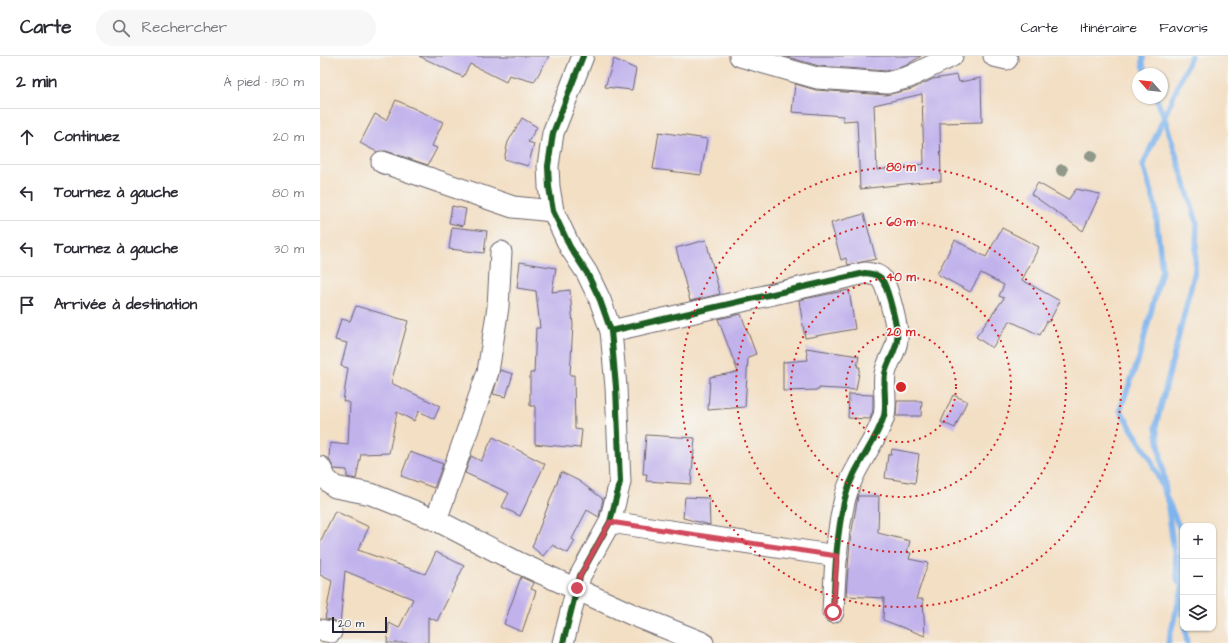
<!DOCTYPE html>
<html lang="fr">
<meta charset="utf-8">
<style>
:root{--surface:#fff;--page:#f7f7f7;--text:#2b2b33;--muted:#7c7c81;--line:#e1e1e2}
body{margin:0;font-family:"Architects Daughter",sans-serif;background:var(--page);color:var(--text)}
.controls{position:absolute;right:12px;bottom:12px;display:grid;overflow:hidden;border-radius:8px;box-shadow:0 1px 3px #0004}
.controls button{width:36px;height:36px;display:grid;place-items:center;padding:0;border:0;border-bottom:1px solid var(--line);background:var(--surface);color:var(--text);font:20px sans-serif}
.compass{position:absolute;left:812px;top:12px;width:36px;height:36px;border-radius:50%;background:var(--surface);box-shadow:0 1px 3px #0004;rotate:297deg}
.scale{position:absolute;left:12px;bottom:10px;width:55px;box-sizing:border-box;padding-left:4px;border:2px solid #22223b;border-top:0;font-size:11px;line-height:14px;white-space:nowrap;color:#22223b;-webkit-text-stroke:3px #f6f6f2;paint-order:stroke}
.stop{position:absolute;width:12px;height:12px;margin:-9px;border:3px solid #d1495b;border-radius:50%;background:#fff}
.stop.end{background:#d1495b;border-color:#fff;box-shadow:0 1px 4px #0008}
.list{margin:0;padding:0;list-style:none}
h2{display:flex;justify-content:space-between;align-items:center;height:52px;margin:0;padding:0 16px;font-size:17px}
h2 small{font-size:13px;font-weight:400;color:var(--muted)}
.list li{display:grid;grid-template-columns:26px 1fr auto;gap:12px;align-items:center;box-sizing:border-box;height:56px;padding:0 16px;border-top:1px solid var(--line)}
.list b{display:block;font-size:15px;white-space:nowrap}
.list em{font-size:13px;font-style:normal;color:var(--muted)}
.icon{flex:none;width:22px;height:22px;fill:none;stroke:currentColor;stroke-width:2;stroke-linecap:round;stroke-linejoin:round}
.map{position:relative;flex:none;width:908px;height:587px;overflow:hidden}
header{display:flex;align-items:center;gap:24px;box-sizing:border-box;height:56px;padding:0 20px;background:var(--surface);border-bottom:1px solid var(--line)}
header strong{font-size:19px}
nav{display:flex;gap:22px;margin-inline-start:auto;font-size:14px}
.search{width:280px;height:36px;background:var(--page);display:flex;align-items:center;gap:10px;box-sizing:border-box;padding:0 14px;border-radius:22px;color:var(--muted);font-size:15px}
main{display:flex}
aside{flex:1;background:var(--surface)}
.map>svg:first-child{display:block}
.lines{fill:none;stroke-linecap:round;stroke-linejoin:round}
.stream{stroke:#7eb4ed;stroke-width:5.5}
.building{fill:#c1b2ec;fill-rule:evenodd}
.minor-casing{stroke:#6b646b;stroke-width:23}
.minor{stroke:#fff;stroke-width:21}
.cycleway-casing{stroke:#f6f6f2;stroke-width:8}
.cycleway{stroke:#1b5e20;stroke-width:6}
.tree{fill:#909889}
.route{stroke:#d1495b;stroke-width:5}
.ring{fill:none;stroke:#d62828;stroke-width:2;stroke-dasharray:2 4}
.centre{fill:#d62828;stroke:#f6f6f2;stroke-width:2}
.ring-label{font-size:12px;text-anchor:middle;font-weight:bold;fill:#d62828;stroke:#f6f6f2;stroke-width:3;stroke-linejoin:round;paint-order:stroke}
</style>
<header>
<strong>Carte</strong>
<div class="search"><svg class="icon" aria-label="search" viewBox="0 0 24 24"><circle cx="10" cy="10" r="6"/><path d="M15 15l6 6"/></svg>Rechercher</div>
<nav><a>Carte</a><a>Itinéraire</a><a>Favoris</a></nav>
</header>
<main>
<aside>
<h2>2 min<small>À pied · 130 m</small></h2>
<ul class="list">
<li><svg class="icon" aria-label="ahead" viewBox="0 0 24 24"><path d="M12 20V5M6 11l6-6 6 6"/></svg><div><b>Continuez</b></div><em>20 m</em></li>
<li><svg class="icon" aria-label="left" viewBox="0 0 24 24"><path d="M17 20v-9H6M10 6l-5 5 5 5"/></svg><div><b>Tournez à gauche</b></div><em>80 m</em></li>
<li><svg class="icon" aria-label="left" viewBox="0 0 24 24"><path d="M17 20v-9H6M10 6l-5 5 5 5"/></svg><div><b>Tournez à gauche</b></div><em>30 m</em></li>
<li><svg class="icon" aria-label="arrive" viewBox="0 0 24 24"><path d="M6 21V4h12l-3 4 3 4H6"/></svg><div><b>Arrivée à destination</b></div></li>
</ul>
</aside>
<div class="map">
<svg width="908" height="587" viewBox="0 0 908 587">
<rect width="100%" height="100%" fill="#f6f6f2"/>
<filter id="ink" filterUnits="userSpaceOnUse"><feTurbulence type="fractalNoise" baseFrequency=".025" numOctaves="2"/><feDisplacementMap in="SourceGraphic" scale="8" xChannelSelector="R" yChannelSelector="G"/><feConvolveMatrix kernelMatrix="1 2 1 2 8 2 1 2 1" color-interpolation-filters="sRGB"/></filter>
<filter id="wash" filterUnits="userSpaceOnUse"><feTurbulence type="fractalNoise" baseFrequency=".012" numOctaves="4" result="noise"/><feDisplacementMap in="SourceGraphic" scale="16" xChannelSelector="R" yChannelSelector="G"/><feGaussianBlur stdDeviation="0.9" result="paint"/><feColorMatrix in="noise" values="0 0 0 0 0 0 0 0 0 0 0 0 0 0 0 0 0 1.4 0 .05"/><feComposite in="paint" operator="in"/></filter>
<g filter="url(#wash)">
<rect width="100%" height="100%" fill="#f3dfc4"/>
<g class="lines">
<g class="stream">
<path d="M823 0V9L827 18"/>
<path d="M836 42 845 63 877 167 875 215 836 370 846 435"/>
<path d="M848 451 858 526"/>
<path d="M861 542 863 558"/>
<path d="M865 572 867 587"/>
<path d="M848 587 862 533 860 473 830 402 800 354 819 302 842 214 835 148 823 109 871 0"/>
</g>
</g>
<g id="blocks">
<g class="building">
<path d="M99 0H229L214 26 189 19 186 26 150 8 143 21Z"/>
<path d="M464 0H601L585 10 566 15 499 10Z"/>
<path d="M294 3 316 13 312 34 285 31Z"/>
<path d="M637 19 639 26 661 22 662 66 620 67 621 125 603 126 540 133 537 64 523 65V60L472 56 475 28 496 34 566 39 592 33 613 23ZM602 38 604 108 557 114 554 49Z"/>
<path d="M76 44 123 66 112 90 117 92 108 109 66 95 57 96 40 87 55 58 66 64Z"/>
<path d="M202 62 217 71 208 86 214 88 208 110 184 103 188 86Z"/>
<path d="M339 76 387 83 381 119 333 113Z"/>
<path d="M718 127 748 144 756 133 780 138 763 175 711 138Z"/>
<path d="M132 150 146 153 143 170 129 167Z"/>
<path d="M544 158 556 203 528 209 526 202 521 204 511 167Z"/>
<path d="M132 171 167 175 164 197 129 193Z"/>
<path d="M682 172 719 191 702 224 740 245 729 266 727 265 720 279 690 265 672 292 656 281 684 242 679 240 684 229 661 217 650 236 617 218 635 184 666 201Z"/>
<path d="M386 184 400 238 370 245 356 192Z"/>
<path d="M200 206 236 212 232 236 250 234 253 269 250 319H254L255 373 262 374 260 392 215 388V350H210V317H214L216 272H220L216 235 197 232Z"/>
<path d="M529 234 535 273 485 282 479 244Z"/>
<path d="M36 250 88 265 71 327 120 350 114 363 99 355 94 365 77 356 69 397 41 398 36 423 27 421V414L14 413 9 403 10 387 28 389 30 347 23 345 28 312 21 310 27 287 15 284 21 263 30 265Z"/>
<path d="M421 258 436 298 428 301 425 351 388 354 390 321 418 316 398 263Z"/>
<path d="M486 292 539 300 537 311H540L536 334 499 332V334L463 335V306L488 304Z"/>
<path d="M180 314 193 318 186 341 173 338Z"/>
<path d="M529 338 553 339V354L550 363 528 362Z"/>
<path d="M633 339 647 345 635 372 621 366Z"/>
<path d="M577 345H602L601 360H576Z"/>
<path d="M326 379 375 382 371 428 326 425 327 418H323Z"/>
<path d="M173 381 225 408 200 460 182 451 189 437 145 417 151 400 161 405Z"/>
<path d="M572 393 599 398 595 427 565 422 568 399H571Z"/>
<path d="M90 396 123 408 114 432 81 420Z"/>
<path d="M241 416 259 425 283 443 279 461 267 454 252 483 255 485 248 497 232 489 223 500 212 491Z"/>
<path d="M538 440H559L558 477 590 485 587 496 591 497 589 503 608 507 596 543H603L605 580 563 564 564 542 526 540 530 486Z"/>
<path d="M365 441 389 442 390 469 363 462Z"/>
<path d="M15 455 49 471 38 494 105 518 116 496 144 510 117 565 108 561V587H67L69 567 79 572 93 543 25 515 20 569 14 564 5 563 12 525 0 519V486Z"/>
<path d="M201 521 214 527 211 533 216 535 202 576 184 568Z"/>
</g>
</g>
</g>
<g filter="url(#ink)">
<use href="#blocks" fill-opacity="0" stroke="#6b646b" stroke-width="1"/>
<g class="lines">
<g class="minor-casing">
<g id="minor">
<path d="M420 0 497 22 567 27 589 21 632 0"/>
<path d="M674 0 687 3"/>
<path d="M62 106 193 151 233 155"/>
<path d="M291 275 545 217C552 218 559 218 563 225 568 234 579 274 577 284 576 296 567 306 565 318 563 331 567 347 564 360 555 389 533 410 525 442 516 479 515 518 513 556"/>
<path d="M0 411 6 423 15 431 51 438 116 464 199 507 311 558 383 587"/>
<path d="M116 464 168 316 178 251 181 196"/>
<path d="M290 466 517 500"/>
<path d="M0 574 11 576"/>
<path d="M243 587 260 520 290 466 300 426 296 331 291 275 280 244 267 217 250 191 233 155 229 131 228 110 233 77 263 0"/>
</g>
</g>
<use href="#minor" class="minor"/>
<g class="cycleway-casing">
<g id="cycleway">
<path d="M291 275 545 217C552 218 559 218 563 225 568 234 579 274 577 284 576 296 567 306 565 318 563 331 567 347 564 360 555 389 533 410 525 442 516 479 515 518 513 556"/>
<path d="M243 587 260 520 290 466 300 426 296 331 291 275 280 244 267 217 250 191 233 155 229 131 228 110 233 77 263 0"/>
</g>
</g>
<use href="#cycleway" class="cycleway"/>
</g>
<g class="tree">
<circle cx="771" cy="100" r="6"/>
<circle cx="742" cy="114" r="6"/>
</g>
</g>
<g class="lines" filter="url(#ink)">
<path class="route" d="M257 532 260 520 290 466 517 500 513 556"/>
</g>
<g class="ring">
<circle cx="581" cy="331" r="55"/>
<circle cx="581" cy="331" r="110"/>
<circle cx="581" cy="331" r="165"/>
<circle cx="581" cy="331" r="220"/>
</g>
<circle cx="581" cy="331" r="6" class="centre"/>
<g class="ring-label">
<text x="581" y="115">80 m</text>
<text x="581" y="170">60 m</text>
<text x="581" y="225">40 m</text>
<text x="581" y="280">20 m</text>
</g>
</svg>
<div class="controls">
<button>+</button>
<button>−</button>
<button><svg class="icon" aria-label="layers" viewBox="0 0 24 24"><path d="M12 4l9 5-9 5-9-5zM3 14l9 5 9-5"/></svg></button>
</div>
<svg class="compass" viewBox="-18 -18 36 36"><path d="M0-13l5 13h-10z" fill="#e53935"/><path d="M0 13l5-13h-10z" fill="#7c7c81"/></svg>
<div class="scale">20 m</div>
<div class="stop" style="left:513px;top:556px"></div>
<div class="stop end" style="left:257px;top:532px"></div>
</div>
</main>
